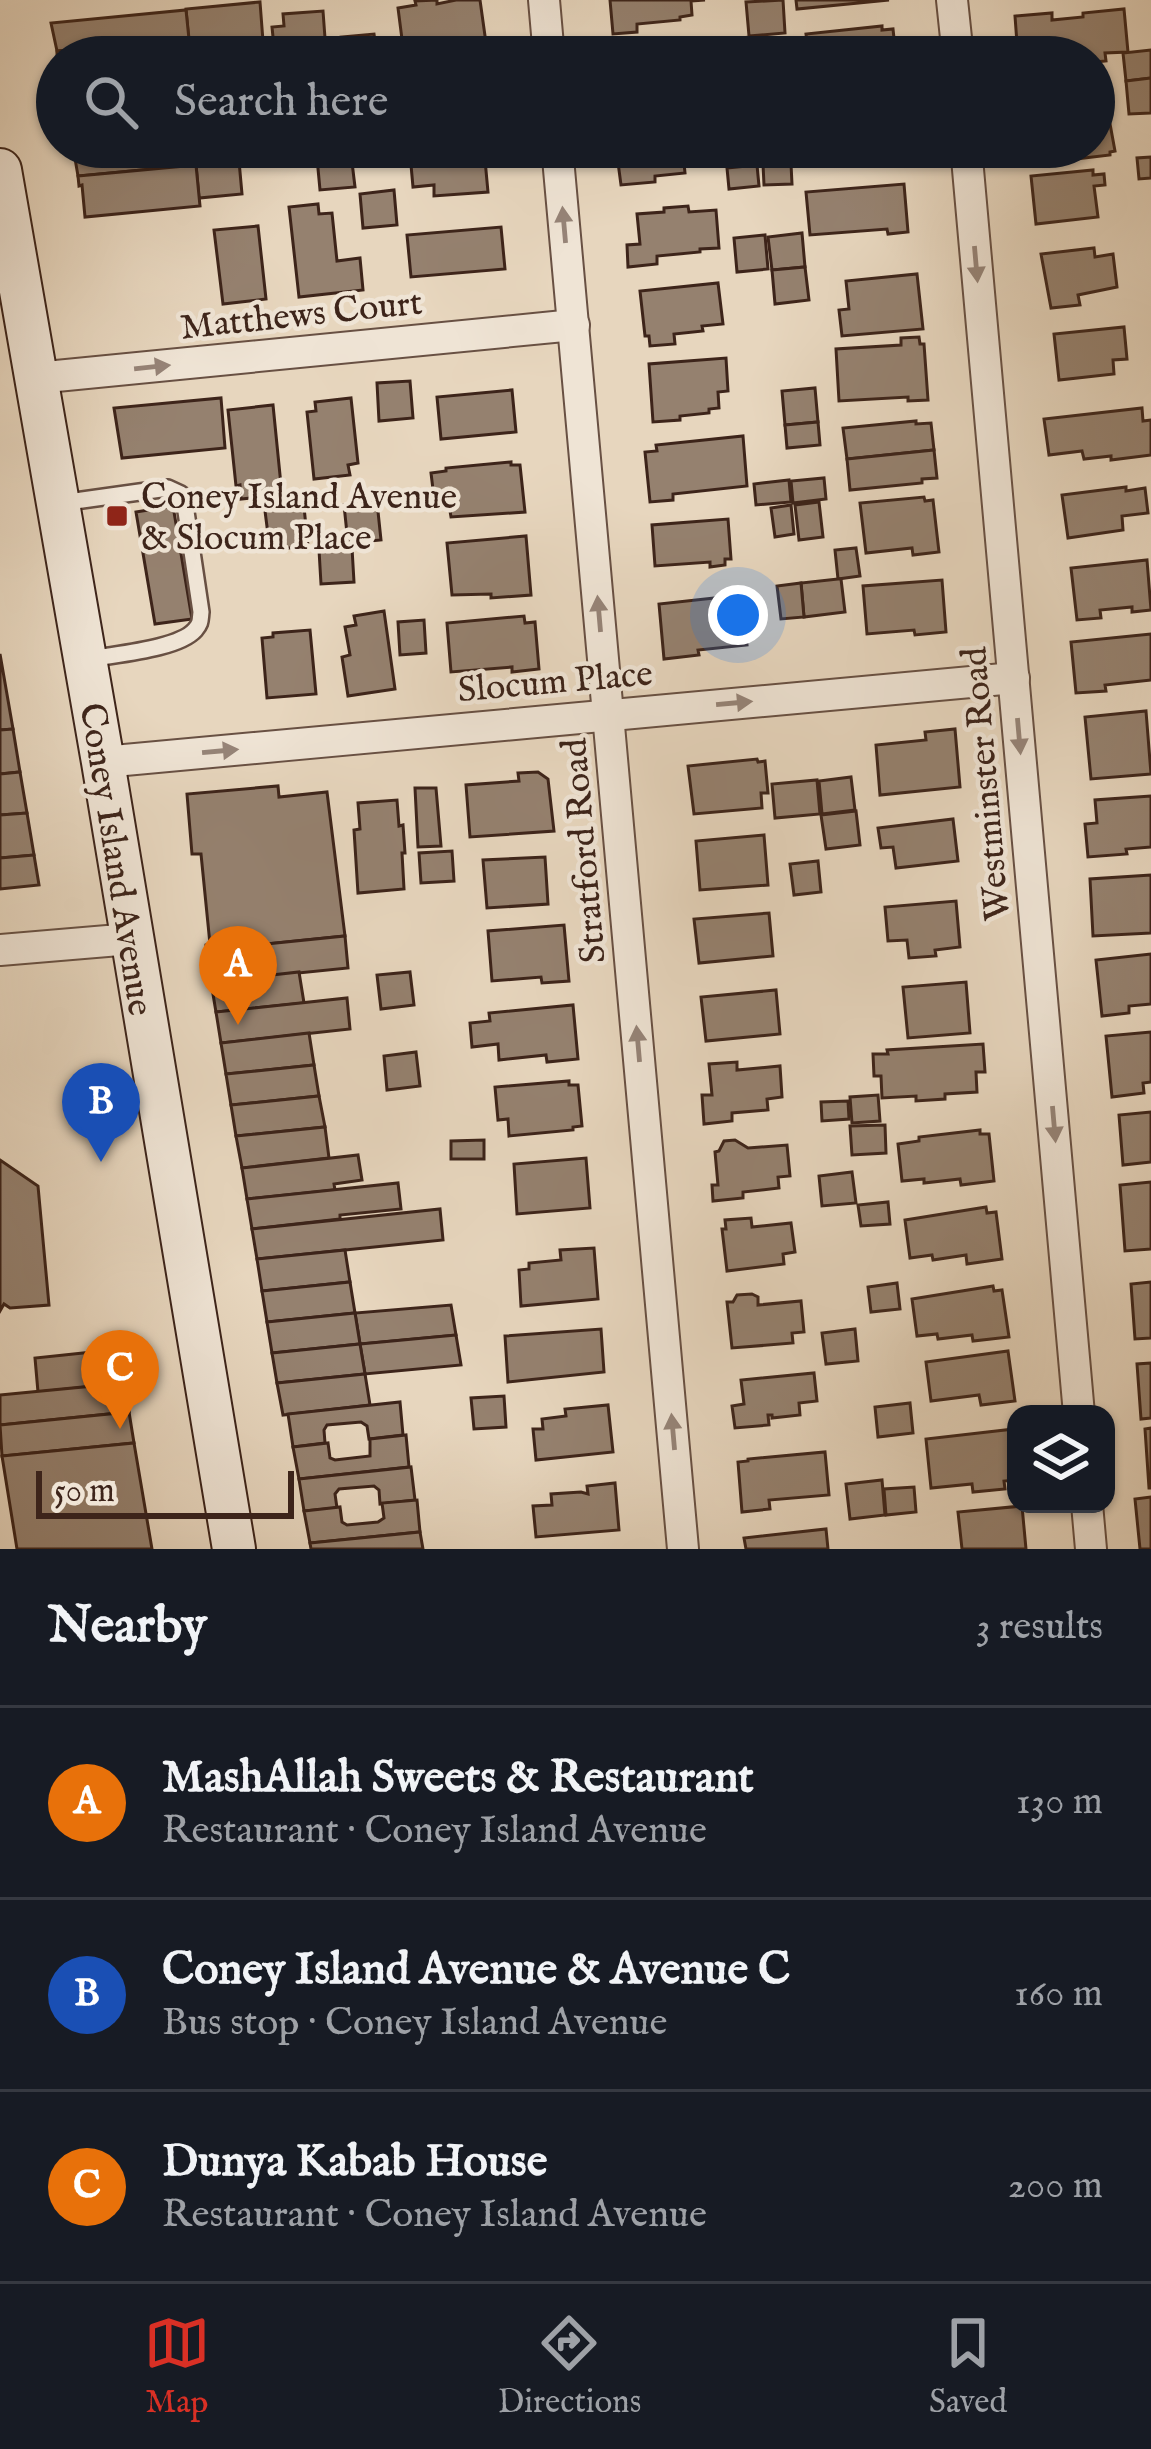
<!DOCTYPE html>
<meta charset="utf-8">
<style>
:root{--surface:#171b24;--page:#242831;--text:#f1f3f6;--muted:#9ea1a6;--line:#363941;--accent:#d93025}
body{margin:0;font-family:"IM FELL English",serif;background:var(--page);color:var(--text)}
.controls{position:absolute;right:36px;bottom:36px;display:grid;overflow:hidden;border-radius:24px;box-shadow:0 3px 9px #0004}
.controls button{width:108px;height:108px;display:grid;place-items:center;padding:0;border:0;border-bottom:3px solid var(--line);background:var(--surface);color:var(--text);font:60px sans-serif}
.scale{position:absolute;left:36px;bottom:30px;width:258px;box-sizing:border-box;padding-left:12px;border:6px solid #3d241a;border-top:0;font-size:33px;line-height:42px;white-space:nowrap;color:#3d241a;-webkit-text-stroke:9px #efe4d5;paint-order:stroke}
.you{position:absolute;left:738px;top:615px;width:42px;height:42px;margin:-30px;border:9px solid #fff;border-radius:50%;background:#1a73e8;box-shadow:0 0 0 18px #1a73e833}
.badge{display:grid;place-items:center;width:78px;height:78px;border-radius:50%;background:var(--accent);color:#fff;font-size:39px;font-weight:700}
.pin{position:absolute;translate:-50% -99px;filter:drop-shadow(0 3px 6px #0008)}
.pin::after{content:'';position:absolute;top:63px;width:42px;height:36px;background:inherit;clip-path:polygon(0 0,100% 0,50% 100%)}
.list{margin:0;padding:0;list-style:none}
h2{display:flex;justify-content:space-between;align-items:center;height:156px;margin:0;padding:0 48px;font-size:51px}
h2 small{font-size:39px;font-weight:400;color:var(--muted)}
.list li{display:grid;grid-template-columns:78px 1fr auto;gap:36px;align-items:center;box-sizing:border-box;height:192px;padding:0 48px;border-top:3px solid var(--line)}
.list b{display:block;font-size:45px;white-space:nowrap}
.list p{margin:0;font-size:39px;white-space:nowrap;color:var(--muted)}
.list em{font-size:39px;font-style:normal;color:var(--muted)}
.icon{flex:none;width:66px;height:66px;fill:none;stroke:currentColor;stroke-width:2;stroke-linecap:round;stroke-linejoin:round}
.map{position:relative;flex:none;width:1151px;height:1549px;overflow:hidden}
.search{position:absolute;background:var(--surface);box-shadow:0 3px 9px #0004;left:36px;right:36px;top:36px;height:132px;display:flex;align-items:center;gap:30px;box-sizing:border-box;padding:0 42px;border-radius:66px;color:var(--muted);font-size:45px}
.sheet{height:732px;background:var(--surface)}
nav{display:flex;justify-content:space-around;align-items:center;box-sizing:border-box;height:168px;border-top:3px solid var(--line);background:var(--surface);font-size:33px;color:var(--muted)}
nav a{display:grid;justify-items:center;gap:6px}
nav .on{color:var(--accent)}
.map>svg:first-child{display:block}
.building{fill:#95816f;stroke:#3d241a;stroke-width:3}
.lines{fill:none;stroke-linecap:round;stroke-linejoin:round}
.service-casing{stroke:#685043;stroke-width:20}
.minor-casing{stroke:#685043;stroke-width:34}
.secondary-casing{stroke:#3d241a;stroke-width:46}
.service{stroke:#efe4d5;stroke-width:15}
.minor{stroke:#efe4d5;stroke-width:30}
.secondary{stroke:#efe4d5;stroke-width:42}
.oneway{fill:#968478}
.poi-dot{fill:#8f2418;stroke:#efe4d5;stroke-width:4.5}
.labels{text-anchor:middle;stroke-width:9;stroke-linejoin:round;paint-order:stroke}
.street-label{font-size:36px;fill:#3d241a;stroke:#efe4d5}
.poi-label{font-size:36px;fill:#3d241a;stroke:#efe4d5;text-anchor:start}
</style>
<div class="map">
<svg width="1151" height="1549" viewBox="0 0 1151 1549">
<rect width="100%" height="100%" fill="#e7d6be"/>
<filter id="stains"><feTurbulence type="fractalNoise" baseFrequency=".00167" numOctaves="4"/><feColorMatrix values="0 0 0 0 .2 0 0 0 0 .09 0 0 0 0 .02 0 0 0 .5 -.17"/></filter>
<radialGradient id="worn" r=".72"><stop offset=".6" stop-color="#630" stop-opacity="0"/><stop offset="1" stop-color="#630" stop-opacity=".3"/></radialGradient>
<g class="building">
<path d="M437 0V4L456 0H480L486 43 421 52 420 44 403 47 398 8 416 5 415 1Z"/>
<path d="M610 0H705L691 1 692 15 680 17V20L637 24V32L613 34Z"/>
<path d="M783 0 785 33 749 36 746 2Z"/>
<path d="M796 0H889L797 9Z"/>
<path d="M260 2 263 41 249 42 245 47 246 57H213L212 48 205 42 189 43 186 9Z"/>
<path d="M1124 9 1128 52 1105 53 1106 61 1094 62V57H1018L1015 16 1052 13V20L1083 17V13Z"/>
<path d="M186 10 189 39 57 51 51 23Z"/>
<path d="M323 11 325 38 317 39 319 57H275L272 27 284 26 283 14Z"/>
<path d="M882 26V30L893 29 896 57H809L806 34Z"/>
<path d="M374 34 377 57H343L341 37Z"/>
<path d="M750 37 751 57H715L713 40Z"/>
<path d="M145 43 147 57H57V51Z"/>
<path d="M1151 50V78L1126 81 1123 53Z"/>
<path d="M1151 78V113L1129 114 1126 81Z"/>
<path d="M1106 102 1115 151 1110 152V155L1067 160 1066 149 1048 152 1050 162 1025 165 1023 147H1094V104Z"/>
<path d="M73 147H161L163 168 78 176Z"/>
<path d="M628 147H691L692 162 684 163 685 173 655 176V182L621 185 617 155 629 154Z"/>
<path d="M814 147H903L904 155 816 164Z"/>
<path d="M484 149 488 192 434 196V185L413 187 410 154Z"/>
<path d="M351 154 355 187 320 190 317 158Z"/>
<path d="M1151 157V178L1139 179 1137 158Z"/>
<path d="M239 161 242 194 199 198 196 165Z"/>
<path d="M763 164H791L792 184 764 185Z"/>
<path d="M196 165 200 206 85 217 82 185 79 186 78 176Z"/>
<path d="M757 165 759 186 729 189 727 168Z"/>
<path d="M1093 170V175L1104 174 1105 185 1094 186 1098 217 1036 224 1031 176Z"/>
<path d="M904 184 908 232 888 234 887 229 810 235 806 192Z"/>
<path d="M394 190 397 225 363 228 360 194Z"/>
<path d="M318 204 319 214 332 213 337 261 360 258 363 290 299 297 289 207Z"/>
<path d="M688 206 689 212 716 210 719 248 700 249V252L657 256V264L628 267 627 245 640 244 637 214 664 212V208Z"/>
<path d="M258 226 266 299 223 304 214 230Z"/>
<path d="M501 227 505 269 411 277 407 235Z"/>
<path d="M802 233 805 267 772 270 768 237Z"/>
<path d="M765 235 768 269 737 272 734 238Z"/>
<path d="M1094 248 1095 257 1113 254 1117 287 1078 295 1080 305 1051 308 1041 254Z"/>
<path d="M805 267 809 300 775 304 772 270Z"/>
<path d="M917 274 923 329 842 336 839 310 849 309 846 281Z"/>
<path d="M718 283 723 324 702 326 703 331 674 334 675 344 650 346 649 336H645L640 291Z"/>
<path d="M1124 327 1127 359 1113 360 1114 374 1059 380 1054 334Z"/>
<path d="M919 337 920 344H924L928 400 908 401V397L839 401 836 349 901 345V338Z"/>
<path d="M726 358 728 391 718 392 719 408 709 409V413L680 416V420L653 422 649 364Z"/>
<path d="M410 381 413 418 379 421 377 383Z"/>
<path d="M815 388 818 422 785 425 782 391Z"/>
<path d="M512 390 516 432 441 439 437 397Z"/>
<path d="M221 398 225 448 122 458 114 408Z"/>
<path d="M351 398 358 463 348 465 350 475 314 479 307 412 316 411 315 402Z"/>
<path d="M273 405 282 495 241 499 240 485 236 486 228 410Z"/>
<path d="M1142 408 1143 421 1151 420V455L1111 460V456L1084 459 1082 451 1049 455 1044 419Z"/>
<path d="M916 421V424L931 423 934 450 847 459 843 428Z"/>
<path d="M818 422 820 445 787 448 785 425Z"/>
<path d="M743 436 747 486 673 494V500L650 502 645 452 657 451 656 445Z"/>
<path d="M934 450 937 478 922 479V483L850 490 847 459Z"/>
<path d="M511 462V465H520L525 512 451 517 449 505 435 506 431 473 446 471V468Z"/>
<path d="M824 478 826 499 793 503 791 481Z"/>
<path d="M789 480 791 502 756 505 754 484Z"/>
<path d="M1126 487V491L1145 488 1148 513 1122 516 1123 530 1068 538 1062 495Z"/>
<path d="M924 497 925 501 933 500 939 552 913 555 912 548 866 553 860 503Z"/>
<path d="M377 502 381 540 348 543 344 505Z"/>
<path d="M819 502 823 537 799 540 795 505Z"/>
<path d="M791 505 794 534 775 537 771 508Z"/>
<path d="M173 506 192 619 155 624 136 512Z"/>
<path d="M304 507 308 546 270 550 265 511Z"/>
<path d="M728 519 731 559H725V565L710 567V562L655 566 652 525Z"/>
<path d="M526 536 531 595 491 598V594L452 595 447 543Z"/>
<path d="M352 548 354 582 321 584 319 550Z"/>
<path d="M856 548 860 576 838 579 835 550Z"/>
<path d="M1147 560 1151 610 1132 612V607L1100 610 1101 618 1077 620 1071 568Z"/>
<path d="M838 579H841L845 612 804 617 801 583Z"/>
<path d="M942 580 946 632 915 635 914 630 867 634 863 586Z"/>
<path d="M801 583 804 617 781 619 777 586Z"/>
<path d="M742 595V599L750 598 753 622 745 623 747 645 698 650 699 655 664 659 659 604Z"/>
<path d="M384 611 395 689 348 696 342 657 350 655 345 627 356 625 354 616Z"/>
<path d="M524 616 525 623 535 622 539 669 512 672V667L451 672 447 623Z"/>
<path d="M424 620 426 653 400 655 398 622Z"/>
<path d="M310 630 316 694 267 698 262 638 273 637V633Z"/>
<path d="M1151 634V680L1105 685 1106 691 1076 693 1071 642Z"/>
<path d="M0 654 13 729 0 730Z"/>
<path d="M1146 711 1151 774 1091 779 1085 717Z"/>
<path d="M13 729 20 772 0 774V730Z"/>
<path d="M955 729 960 787 880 795 876 745 926 740 925 732Z"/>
<path d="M757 759 758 762 765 761 768 793H761L762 808 694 814 688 766Z"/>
<path d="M20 772 27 813 0 815V774Z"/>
<path d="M518 773 538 772 548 779 554 831 470 837 466 785 519 781Z"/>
<path d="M851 777 855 810 822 814 819 781Z"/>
<path d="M817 780 820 814 775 818 772 784Z"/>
<path d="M278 786 279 797 327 792 345 936 206 950V945L210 944 201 854H192L187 794Z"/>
<path d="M415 788H436L441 846 418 847Z"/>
<path d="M1151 796V847L1126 849 1127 854 1088 857 1085 824 1097 823 1095 800Z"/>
<path d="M397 800 399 826 403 825 405 853H402L404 889 358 893 354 830 360 829 358 803Z"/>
<path d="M856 811 860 845 826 849 821 815Z"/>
<path d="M27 813 34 855 0 858V815Z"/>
<path d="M953 819 958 861 896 868 893 847 881 848 878 828Z"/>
<path d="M764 835 768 885 700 890 696 841Z"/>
<path d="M452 851 454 881 421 883 419 853Z"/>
<path d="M34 855 39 885 0 889V858Z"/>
<path d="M545 857 548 904 487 908 483 860Z"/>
<path d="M818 861 821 892 794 895 790 864Z"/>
<path d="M1151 875V933L1093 936 1090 879Z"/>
<path d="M956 901 960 947 935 950 936 956 909 958 907 940 888 941 885 907Z"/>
<path d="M769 913 773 956 699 963 694 919Z"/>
<path d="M564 925 569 981 542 983 541 977 492 981 488 931Z"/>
<path d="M345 936 348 968 211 982 206 950Z"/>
<path d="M1151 954V1004L1129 1006V1013L1102 1016 1096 960Z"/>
<path d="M299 972 304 1003 216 1012 211 982Z"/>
<path d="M410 972 414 1005 381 1009 377 975Z"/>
<path d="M966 982 970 1033 908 1038 903 987Z"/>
<path d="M776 990 780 1034 706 1041 701 997Z"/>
<path d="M347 998 350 1029 221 1043 216 1012Z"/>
<path d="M573 1005 578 1059 547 1062 546 1055 499 1060 498 1044 472 1047 470 1023 490 1021 489 1013Z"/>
<path d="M1151 1032V1082L1143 1083 1144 1093 1112 1097 1106 1036Z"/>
<path d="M309 1033 314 1065 226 1074 221 1043Z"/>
<path d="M983 1044 985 1072H976L977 1092 945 1094V1099L916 1101V1096L882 1098 881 1076H874L873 1054H888L887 1050Z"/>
<path d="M416 1052 420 1086 387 1090 384 1056Z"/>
<path d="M737 1062V1070L780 1066 782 1097 767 1099 768 1110 732 1113V1121L704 1124 702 1095H712L709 1064Z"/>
<path d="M314 1065 319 1096 231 1105 226 1074Z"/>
<path d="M569 1081V1085H578L582 1126 573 1127V1130L509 1136 508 1119 498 1120 495 1087Z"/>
<path d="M878 1095 880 1121 852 1123 850 1097Z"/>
<path d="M319 1096 325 1127 236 1136 231 1105Z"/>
<path d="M848 1101 849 1119 822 1121 821 1102Z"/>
<path d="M1151 1112V1162L1123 1165 1119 1115Z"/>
<path d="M885 1125 886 1153 852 1155 850 1126Z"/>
<path d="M325 1127 329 1158 242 1168 236 1136Z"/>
<path d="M980 1130V1134H989L994 1181 961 1185 960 1179 924 1183V1179L902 1181 898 1144 919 1141V1137Z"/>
<path d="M484 1140V1159H451V1141Z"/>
<path d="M735 1140 748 1148 787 1145 790 1176 778 1177 779 1188 743 1192V1198L713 1201 712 1185H718L715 1152 719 1151 724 1141Z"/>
<path d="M358 1155 362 1180 334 1184 335 1190 247 1199 242 1168Z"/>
<path d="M586 1158 590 1208 517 1214 514 1164Z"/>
<path d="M0 1160 38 1186 49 1305 10 1308 4 1304 0 1311Z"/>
<path d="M852 1172 856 1203 822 1206 819 1176Z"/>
<path d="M1151 1182V1249L1125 1251 1120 1185Z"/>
<path d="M398 1183 401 1209 340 1215V1219L252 1229 247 1199Z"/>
<path d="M888 1202 890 1224 861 1226 858 1205Z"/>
<path d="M986 1207 987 1213 996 1212 1002 1259 967 1264 966 1255 933 1260 932 1255 910 1258 905 1220Z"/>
<path d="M440 1209 443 1240 257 1259 252 1229Z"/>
<path d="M751 1218 752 1227 791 1223 795 1252 783 1254 784 1264 727 1271 722 1229H726L725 1220Z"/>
<path d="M594 1248 598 1299 521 1306 519 1270 529 1269V1263L561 1260 560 1250Z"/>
<path d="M345 1250 350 1282 262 1291 257 1259Z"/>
<path d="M350 1282 355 1313 267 1322 262 1291Z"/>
<path d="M1151 1282V1338L1135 1339 1131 1284Z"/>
<path d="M897 1283 900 1309 871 1312 868 1287Z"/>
<path d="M993 1286 994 1291 1002 1290 1009 1337 973 1341 972 1335 938 1339 937 1334 917 1336 912 1299Z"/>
<path d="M752 1294 758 1297V1305L801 1301 804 1332 792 1333 793 1343 732 1348 727 1302H733L737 1295Z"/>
<path d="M451 1305 456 1335 360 1344 355 1313Z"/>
<path d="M355 1313 360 1344 272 1353 267 1322Z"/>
<path d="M601 1329 604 1372 508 1382 505 1336Z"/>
<path d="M855 1329 858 1361 826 1364 822 1333Z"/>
<path d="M456 1335 461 1365 365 1374 360 1344Z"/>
<path d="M360 1344 365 1374 277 1383 272 1353Z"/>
<path d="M112 1350 115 1384 38 1392 35 1358Z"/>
<path d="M1008 1351 1015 1401 981 1405 979 1395 931 1401 926 1362Z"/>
<path d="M1151 1363V1418L1141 1419 1137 1364Z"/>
<path d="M814 1373 817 1401 799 1403 800 1415 772 1418V1415H768L769 1425 735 1428 732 1406 744 1404 741 1380Z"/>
<path d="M365 1374 370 1405 283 1415 277 1383Z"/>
<path d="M125 1383 129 1412 0 1425V1395Z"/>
<path d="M504 1396 506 1427 474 1429 471 1398Z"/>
<path d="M400 1402 403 1435 369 1439 367 1426 361 1422 327 1425 324 1430 325 1443 293 1447 288 1414Z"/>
<path d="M910 1403 913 1433 878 1437 875 1407Z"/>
<path d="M608 1405 613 1452 536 1460 533 1429H543L542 1419 566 1416 565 1409Z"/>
<path d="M129 1412 134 1443 2 1456 0 1425Z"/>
<path d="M1151 1428V1488H1149L1145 1429Z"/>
<path d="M1014 1429 1016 1480 1004 1481 1005 1489 973 1492 972 1484 931 1488 926 1439Z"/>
<path d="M406 1435 409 1467 299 1479 293 1447 328 1443 330 1458 335 1460 370 1456V1439Z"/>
<path d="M134 1443 152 1549H17L2 1456Z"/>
<path d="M825 1452 829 1495 769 1500 770 1509 742 1512 738 1462 748 1461V1459Z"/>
<path d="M411 1467 415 1500 380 1504 379 1490 374 1486 339 1489 335 1494 337 1508 304 1511 299 1479Z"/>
<path d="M882 1480 885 1515 850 1519 846 1484Z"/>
<path d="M615 1483 619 1530 536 1537 533 1506 552 1505 551 1494 581 1492 588 1494 587 1486Z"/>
<path d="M914 1487 916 1512 886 1515 884 1489Z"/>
<path d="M1151 1497V1549H1140L1135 1499Z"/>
<path d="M417 1500 420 1532 310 1543 304 1511 340 1507 342 1522 347 1525 378 1522 384 1518 382 1503Z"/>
<path d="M1022 1506 1026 1549H962L958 1512Z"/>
<path d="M826 1529 828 1549H746L744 1538Z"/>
<path d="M420 1532 423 1549H311L310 1543Z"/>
</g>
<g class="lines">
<g class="service-casing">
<path id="service" d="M61 503 168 488 181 494 185 505 201 612C200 621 201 623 195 630 178 649 116 654 91 659"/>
</g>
<g class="minor-casing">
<g id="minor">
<path d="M544 0 549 57"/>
<path d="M952 0 958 57"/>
<path d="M557 147 683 1549"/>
<path d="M966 147 1079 1414"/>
<path d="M36 378 574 325"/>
<path d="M103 762 1014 678"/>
<path d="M0 950 131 939"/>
<path d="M1087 1504 1091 1549"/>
</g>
</g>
<g class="secondary-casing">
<path id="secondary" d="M0 170 103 762 234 1549"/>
</g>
<use href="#service" class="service"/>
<use href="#minor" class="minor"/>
<use href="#secondary" class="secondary"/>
</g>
<defs><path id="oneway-solid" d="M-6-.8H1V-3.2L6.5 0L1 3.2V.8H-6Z" transform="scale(3)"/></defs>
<g class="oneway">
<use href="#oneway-solid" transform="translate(564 225) rotate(-95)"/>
<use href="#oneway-solid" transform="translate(976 264) rotate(85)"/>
<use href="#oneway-solid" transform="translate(152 367) rotate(-6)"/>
<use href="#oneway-solid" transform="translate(599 614) rotate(-95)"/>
<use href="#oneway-solid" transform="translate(734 703) rotate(-5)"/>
<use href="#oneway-solid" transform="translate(1019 736) rotate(85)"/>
<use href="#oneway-solid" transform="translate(220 751) rotate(-5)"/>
<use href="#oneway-solid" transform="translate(638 1044) rotate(-95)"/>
<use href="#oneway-solid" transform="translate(1054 1124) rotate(85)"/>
<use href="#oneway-solid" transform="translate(673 1432) rotate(-95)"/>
</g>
<rect class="poi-dot" x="105" y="504" width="24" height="24" rx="6"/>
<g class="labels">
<g class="street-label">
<text transform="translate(301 313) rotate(-6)" y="13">Matthews Court</text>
<text transform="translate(555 680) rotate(-5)" y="13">Slocum Place</text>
<text transform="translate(984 784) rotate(-95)" y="13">Westminster Road</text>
<text transform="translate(582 851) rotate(-95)" y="13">Stratford Road</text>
<text transform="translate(118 859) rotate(81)" y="13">Coney Island Avenue</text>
</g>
<g class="poi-label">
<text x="141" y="508">Coney Island Avenue<tspan x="141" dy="41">&amp; Slocum Place</tspan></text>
</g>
</g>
<rect width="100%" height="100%" filter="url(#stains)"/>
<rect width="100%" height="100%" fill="url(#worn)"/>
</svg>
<div class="controls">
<button><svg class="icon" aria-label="layers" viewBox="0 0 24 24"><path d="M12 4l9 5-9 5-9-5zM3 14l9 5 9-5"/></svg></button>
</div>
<div class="scale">50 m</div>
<div class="you"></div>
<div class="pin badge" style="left:238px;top:1025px;background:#e8710a">A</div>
<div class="pin badge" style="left:101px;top:1162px;background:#1a4fb4">B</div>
<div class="pin badge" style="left:120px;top:1429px;background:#e8710a">C</div>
<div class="search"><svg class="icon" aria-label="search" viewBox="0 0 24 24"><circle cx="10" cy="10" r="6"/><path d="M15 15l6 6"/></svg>Search here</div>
</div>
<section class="sheet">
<h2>Nearby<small>3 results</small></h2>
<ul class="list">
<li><span class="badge" style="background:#e8710a">A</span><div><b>MashAllah Sweets &amp; Restaurant</b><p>Restaurant · Coney Island Avenue</p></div><em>130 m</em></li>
<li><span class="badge" style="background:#1a4fb4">B</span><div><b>Coney Island Avenue &amp; Avenue C</b><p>Bus stop · Coney Island Avenue</p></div><em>160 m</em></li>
<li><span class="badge" style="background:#e8710a">C</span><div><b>Dunya Kabab House</b><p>Restaurant · Coney Island Avenue</p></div><em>200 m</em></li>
</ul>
</section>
<nav>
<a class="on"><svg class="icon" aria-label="map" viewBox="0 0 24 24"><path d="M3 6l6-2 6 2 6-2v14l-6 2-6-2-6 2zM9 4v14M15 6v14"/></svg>Map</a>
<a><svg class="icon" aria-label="directions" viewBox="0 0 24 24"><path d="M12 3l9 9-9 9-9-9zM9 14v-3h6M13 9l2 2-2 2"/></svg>Directions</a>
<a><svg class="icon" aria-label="saved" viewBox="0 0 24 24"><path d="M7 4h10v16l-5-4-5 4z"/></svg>Saved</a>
</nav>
